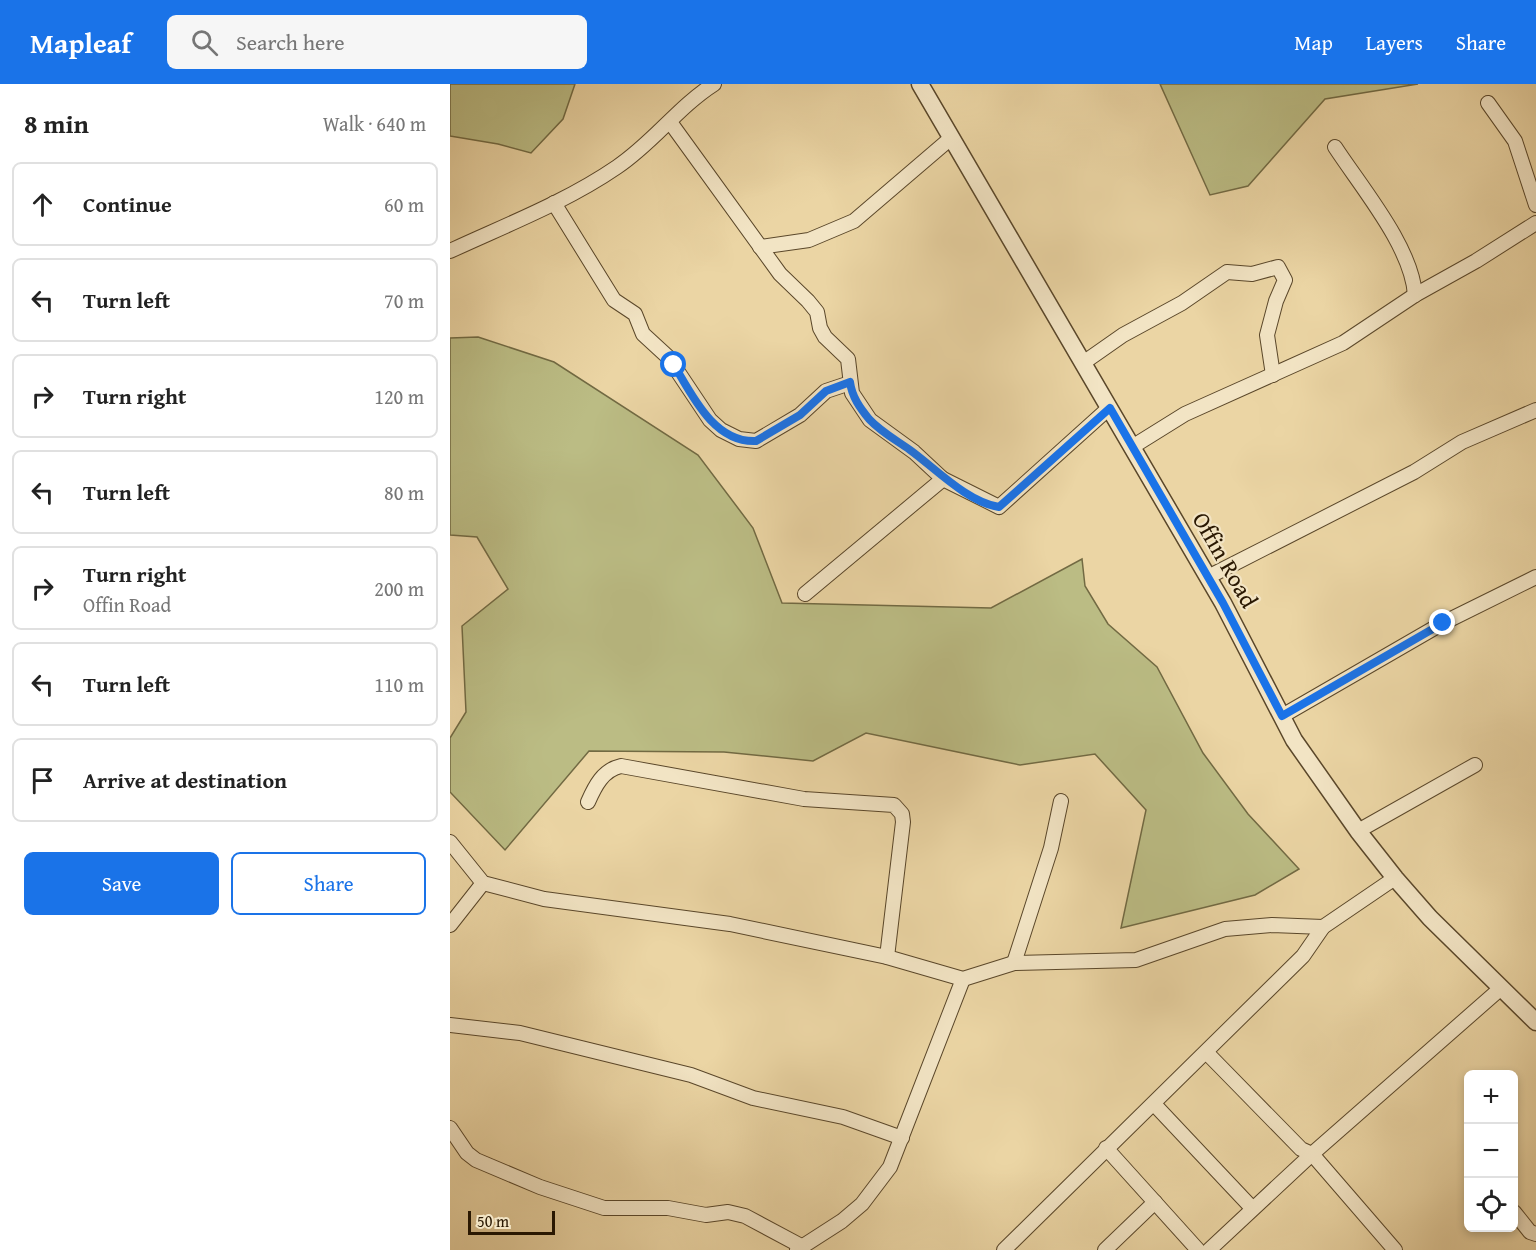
<!DOCTYPE html>
<meta charset="utf-8">
<style>
:root{--surface:#fff;--page:#f6f6f6;--text:#222;--muted:#767676;--line:#e0e0e0;--accent:#1a73e8}
body{margin:0;font-family:"Gentium Book Plus",serif;background:var(--page);color:var(--text)}
.controls{position:absolute;right:18px;bottom:18px;display:grid;overflow:hidden;border-radius:9px;box-shadow:0 3px 9px #0003}
.controls button{width:54px;height:54px;display:grid;place-items:center;padding:0;border:0;border-bottom:2px solid var(--line);background:var(--surface);color:var(--text);font:30px sans-serif}
.scale{position:absolute;left:18px;bottom:15px;width:87px;box-sizing:border-box;padding-left:6px;border:3px solid #2a1802;border-top:0;font-size:16px;line-height:21px;white-space:nowrap;color:#2a1802;-webkit-text-stroke:4px #f2e4c4;paint-order:stroke}
.stop{position:absolute;width:18px;height:18px;margin:-14px;border:4px solid #1a73e8;border-radius:50%;background:#fff}
.stop.end{background:#1a73e8;border-color:#fff;box-shadow:0 2px 6px #0008}
.list{margin:0;padding:0;list-style:none}
h2{display:flex;justify-content:space-between;align-items:center;height:78px;margin:0;padding:0 24px;font-size:26px}
h2 small{font-size:20px;font-weight:400;color:var(--muted)}
.list li{display:grid;grid-template-columns:39px 1fr auto;gap:18px;align-items:center;box-sizing:border-box;height:84px;margin:0 12px 12px;padding:0 12px;border:2px solid var(--line);border-radius:9px}
.list b{display:block;font-size:22px;white-space:nowrap}
.list p{margin:0;font-size:20px;white-space:nowrap;color:var(--muted)}
.list em{font-size:20px;font-style:normal;color:var(--muted)}
.actions{display:flex;gap:12px;padding:18px 24px}
.actions a{flex:1;padding:14px 0;border:2px solid var(--accent);border-radius:9px;text-align:center;font-size:21px;color:var(--accent)}
.actions .main{background:var(--accent);color:#fff}
.icon{flex:none;width:33px;height:33px;fill:none;stroke:currentColor;stroke-width:2;stroke-linecap:round;stroke-linejoin:round}
.map{position:relative;flex:none;width:1086px;height:1166px;overflow:hidden}
header{display:flex;align-items:center;gap:36px;box-sizing:border-box;height:84px;padding:0 30px;background:var(--accent);color:#fff}
header strong{font-size:28px}
nav{display:flex;gap:33px;margin-inline-start:auto;font-size:21px}
.search{width:420px;height:54px;background:var(--page);display:flex;align-items:center;gap:15px;box-sizing:border-box;padding:0 21px;border-radius:9px;color:var(--muted);font-size:22px}
main{display:flex}
aside{flex:1;background:var(--surface)}
.map>svg:first-child{display:block}
.green{fill:#bbbc84;stroke:#726a43;stroke-width:1.5}
.lines{fill:none;stroke-linecap:round;stroke-linejoin:round}
.minor-casing{stroke:#5a472a;stroke-width:16}
.tertiary-casing{stroke:#5a472a;stroke-width:19}
.minor{stroke:#f2e4c4;stroke-width:14}
.tertiary{stroke:#f2e4c4;stroke-width:16}
.route{stroke:#1a73e8;stroke-width:8}
.labels{text-anchor:middle;stroke-width:4.5;stroke-linejoin:round;paint-order:stroke}
.street-label{font-size:24px;fill:#2a1802;stroke:#f2e4c4}
</style>
<header>
<strong>Mapleaf</strong>
<div class="search"><svg class="icon" aria-label="search" viewBox="0 0 24 24"><circle cx="10" cy="10" r="6"/><path d="M15 15l6 6"/></svg>Search here</div>
<nav><a>Map</a><a>Layers</a><a>Share</a></nav>
</header>
<main>
<aside>
<h2>8 min<small>Walk · 640 m</small></h2>
<ul class="list">
<li><svg class="icon" aria-label="ahead" viewBox="0 0 24 24"><path d="M12 20V5M6 11l6-6 6 6"/></svg><div><b>Continue</b></div><em>60 m</em></li>
<li><svg class="icon" aria-label="left" viewBox="0 0 24 24"><path d="M17 20v-9H6M10 6l-5 5 5 5"/></svg><div><b>Turn left</b></div><em>70 m</em></li>
<li><svg class="icon" aria-label="right" viewBox="0 0 24 24"><path d="M7 20v-9h11M14 6l5 5-5 5"/></svg><div><b>Turn right</b></div><em>120 m</em></li>
<li><svg class="icon" aria-label="left" viewBox="0 0 24 24"><path d="M17 20v-9H6M10 6l-5 5 5 5"/></svg><div><b>Turn left</b></div><em>80 m</em></li>
<li><svg class="icon" aria-label="right" viewBox="0 0 24 24"><path d="M7 20v-9h11M14 6l5 5-5 5"/></svg><div><b>Turn right</b><p>Offin Road</p></div><em>200 m</em></li>
<li><svg class="icon" aria-label="left" viewBox="0 0 24 24"><path d="M17 20v-9H6M10 6l-5 5 5 5"/></svg><div><b>Turn left</b></div><em>110 m</em></li>
<li><svg class="icon" aria-label="arrive" viewBox="0 0 24 24"><path d="M6 21V4h12l-3 4 3 4H6"/></svg><div><b>Arrive at destination</b></div></li>
</ul>
<div class="actions"><a class="main">Save</a><a>Share</a></div>
</aside>
<div class="map">
<svg width="1086" height="1166" viewBox="0 0 1086 1166">
<rect width="100%" height="100%" fill="#ebd5a4"/>
<filter id="stains"><feTurbulence type="fractalNoise" baseFrequency=".00333" numOctaves="4"/><feColorMatrix values="0 0 0 0 .2 0 0 0 0 .09 0 0 0 0 .02 0 0 0 .5 -.17"/></filter>
<radialGradient id="worn" r=".72"><stop offset=".6" stop-color="#630" stop-opacity="0"/><stop offset="1" stop-color="#630" stop-opacity=".3"/></radialGradient>
<g class="green">
<path d="M0 0H125L113 35 81 69 48 60 0 52Z"/>
<path d="M710 0H968L875 15 798 102 760 111Z"/>
<path d="M28 253 104 278 248 371 303 444 332 519 541 524 632 475 635 502 658 540 707 583 753 669 798 730 849 785 805 811 671 844 696 726 645 670 570 681 416 649 363 677 274 668 139 667 55 766 0 708V654L16 628 12 542 58 505 27 453 0 451V254Z"/>
</g>
<g class="lines">
<g class="minor-casing">
<g id="minor">
<path d="M1038 19 1065 57 1086 121"/>
<path d="M220 38 330 190 358 217 367 228 370 244 375 253 398 275 402 309 420 336 464 368 493 395 549 423 659 324"/>
<path d="M885 63C911 103 962 163 965 211"/>
<path d="M104 119 164 216 185 230 193 250 218 273 260 336 271 346 289 355 306 357 350 331 376 307 400 299"/>
<path d="M310 163 359 156 404 137 501 54"/>
<path d="M0 167C56 141 116 118 167 83 203 59 228 23 264 0"/>
<path d="M633 279 673 251 732 219 777 188 802 190 828 183 835 196 826 217 817 251 823 291"/>
<path d="M682 363 735 330 893 259 965 211 1026 177 1086 139"/>
<path d="M758 493 964 388 1012 358 1086 326"/>
<path d="M355 510 493 395"/>
<path d="M832 632 993 539 1086 493"/>
<path d="M138 718C145 702 153 686 171 682L354 715 444 721 452 730 453 738 437 873"/>
<path d="M908 747 1025 681"/>
<path d="M0 758 33 799 94 815 280 840 437 873 513 895 564 879 686 876 775 845 822 841 873 843"/>
<path d="M0 841 33 799"/>
<path d="M564 879 601 764 611 717"/>
<path d="M0 941 70 949 241 991 303 1014 393 1033 452 1054"/>
<path d="M757 969 851 1065 862 1070 945 1166"/>
<path d="M704 1020 802 1124"/>
<path d="M0 1044 17 1069 26 1076 90 1103 154 1124H218L256 1131 278 1128 295 1132 353 1163"/>
<path d="M656 1064 748 1166"/>
<path d="M1064 1128 1080 1148 1086 1150"/>
<path d="M347 1166 392 1137 412 1120 440 1083 513 895"/>
<path d="M554 1166 853 872 873 843 945 794"/>
<path d="M655 1166 705 1118"/>
<path d="M759 1166 862 1070 1050 905"/>
</g>
</g>
<g class="tertiary-casing">
<path id="tertiary" d="M470 0 773 519 844 656 908 747 945 794 980 834 1086 938"/>
</g>
<use href="#minor" class="minor"/>
<use href="#tertiary" class="tertiary"/>
</g>
<g class="lines">
<path class="route" d="M224 281C242 311 264 359 306 357L350 331 376 307 400 298C402 313 410 324 419 335 431 348 446 356 460 366 485 384 517 418 549 423L660 324 773 519 832 632 993 539"/>
</g>
<g class="labels">
<g class="street-label">
<text transform="translate(775 476) rotate(60)" y="8">Offin Road</text>
</g>
</g>
<rect width="100%" height="100%" filter="url(#stains)"/>
<rect width="100%" height="100%" fill="url(#worn)"/>
</svg>
<div class="controls">
<button>+</button>
<button>−</button>
<button><svg class="icon" aria-label="locate" viewBox="0 0 24 24"><circle cx="12" cy="12" r="6"/><path d="M12 2v4M12 18v4M2 12h4M18 12h4"/></svg></button>
</div>
<div class="scale">50 m</div>
<div class="stop" style="left:224px;top:281px"></div>
<div class="stop end" style="left:993px;top:539px"></div>
</div>
</main>
